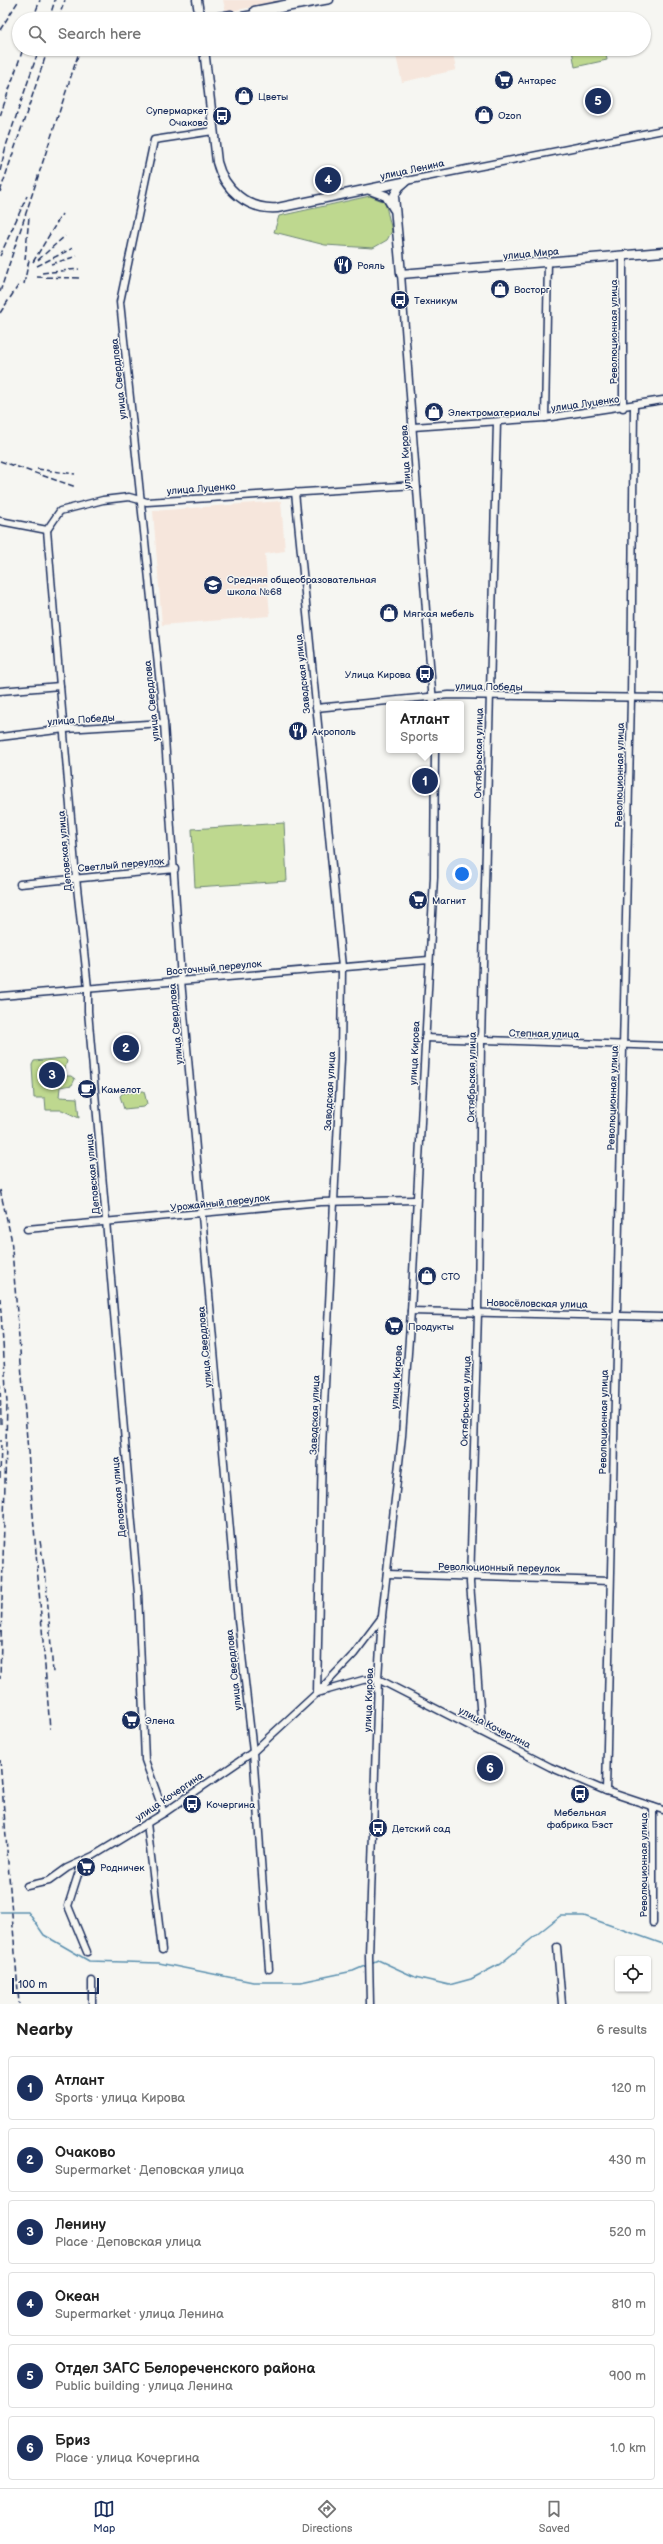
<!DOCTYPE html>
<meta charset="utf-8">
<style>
:root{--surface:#fff;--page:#f2f2f2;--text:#222;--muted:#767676;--line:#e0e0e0;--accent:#1b2f5e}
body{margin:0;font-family:"Balsamiq Sans",sans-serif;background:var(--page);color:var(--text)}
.controls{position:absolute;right:12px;bottom:12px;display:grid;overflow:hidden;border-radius:4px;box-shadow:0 1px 3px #0004}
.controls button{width:36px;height:36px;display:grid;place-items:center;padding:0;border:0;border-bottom:1px solid var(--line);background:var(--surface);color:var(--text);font:20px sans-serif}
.scale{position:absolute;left:12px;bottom:10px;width:87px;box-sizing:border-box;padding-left:4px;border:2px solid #1b2f5e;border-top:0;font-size:11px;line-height:14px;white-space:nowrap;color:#1b2f5e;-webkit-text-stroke:3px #f6f6f2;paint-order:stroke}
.you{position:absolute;left:462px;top:874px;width:14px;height:14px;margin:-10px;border:3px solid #fff;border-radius:50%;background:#1a73e8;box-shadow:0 0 0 6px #1a73e833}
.badge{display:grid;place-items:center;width:26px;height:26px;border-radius:50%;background:var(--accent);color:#fff;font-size:13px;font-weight:700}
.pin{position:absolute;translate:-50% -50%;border:2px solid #fff;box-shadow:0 1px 4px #0006}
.popup{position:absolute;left:386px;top:701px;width:78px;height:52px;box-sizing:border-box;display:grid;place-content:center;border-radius:4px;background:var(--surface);filter:drop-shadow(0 1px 3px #0005);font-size:13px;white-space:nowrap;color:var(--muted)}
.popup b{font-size:15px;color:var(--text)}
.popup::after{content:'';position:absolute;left:50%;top:100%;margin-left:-8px;border:8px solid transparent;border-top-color:var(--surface)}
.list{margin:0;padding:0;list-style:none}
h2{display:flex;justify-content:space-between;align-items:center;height:52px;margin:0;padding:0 16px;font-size:17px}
h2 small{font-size:13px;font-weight:400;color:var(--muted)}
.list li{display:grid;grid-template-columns:26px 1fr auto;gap:12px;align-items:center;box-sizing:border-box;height:64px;margin:0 8px 8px;padding:0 8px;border:1px solid var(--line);border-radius:4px}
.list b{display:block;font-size:15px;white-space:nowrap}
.list p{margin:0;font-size:13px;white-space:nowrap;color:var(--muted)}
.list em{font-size:13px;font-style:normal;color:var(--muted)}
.icon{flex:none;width:22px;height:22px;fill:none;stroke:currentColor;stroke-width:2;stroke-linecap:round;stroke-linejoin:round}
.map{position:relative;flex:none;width:663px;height:2004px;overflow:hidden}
.search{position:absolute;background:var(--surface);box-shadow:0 1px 3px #0004;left:12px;right:12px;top:12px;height:44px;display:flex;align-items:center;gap:10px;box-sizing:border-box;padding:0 14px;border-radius:22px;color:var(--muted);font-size:15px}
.sheet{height:484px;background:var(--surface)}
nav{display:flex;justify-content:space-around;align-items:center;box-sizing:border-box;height:56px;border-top:1px solid var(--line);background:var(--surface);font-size:11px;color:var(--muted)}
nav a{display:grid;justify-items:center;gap:2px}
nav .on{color:var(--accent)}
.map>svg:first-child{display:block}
.built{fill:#f6e6dc}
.green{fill:#bed88f;stroke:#6c8476}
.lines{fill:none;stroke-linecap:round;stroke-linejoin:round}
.stream{stroke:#5b90af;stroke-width:1.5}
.minor-casing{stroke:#1b2f5e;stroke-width:9}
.major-casing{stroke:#1b2f5e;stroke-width:11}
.minor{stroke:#f6f6f2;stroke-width:6}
.major{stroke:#f6f6f2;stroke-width:8}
.rail{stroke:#1b2f5e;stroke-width:1.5;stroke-dasharray:6 3;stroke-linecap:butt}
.labels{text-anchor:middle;stroke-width:3;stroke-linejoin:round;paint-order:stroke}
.poi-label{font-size:10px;fill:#1b2f5e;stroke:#f6f6f2;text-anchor:start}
.street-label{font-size:10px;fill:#1b2f5e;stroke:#f6f6f2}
</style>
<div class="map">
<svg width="663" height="2004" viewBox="0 0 663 2004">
<rect width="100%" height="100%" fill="#f6f6f2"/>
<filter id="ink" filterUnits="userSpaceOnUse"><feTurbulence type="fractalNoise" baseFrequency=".025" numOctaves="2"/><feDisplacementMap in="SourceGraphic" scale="8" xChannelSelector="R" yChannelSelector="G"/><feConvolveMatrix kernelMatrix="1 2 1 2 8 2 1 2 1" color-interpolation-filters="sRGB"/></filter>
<g filter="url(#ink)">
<g class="built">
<path d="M223 0H290L226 12Z"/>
<path d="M400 49H452L456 70 402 82 396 56Z"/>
<path d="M281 501 285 551 265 554 270 616 162 625 153 511Z"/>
</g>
<g class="green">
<path d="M577 49H605L607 60 575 67 572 50Z"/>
<path d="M370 196 385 202 392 231 387 240 373 248 325 245 274 232 279 216Z"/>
<path d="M284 823 287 881 195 887 192 829Z"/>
<path d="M64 1058 67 1061 63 1076H71L75 1079 72 1085 60 1087 59 1097 77 1098 79 1118 62 1110H46L45 1098H34L32 1065 34 1061Z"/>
<path d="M144 1091 147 1104 144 1107 124 1109 120 1096 123 1093Z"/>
</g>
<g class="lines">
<g class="stream">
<path d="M0 1912H28L44 1935 89 1961 159 1963 253 1982H301L353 1971 367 1965"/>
<path d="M371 1963 378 1960 415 1977 449 1985 471 1979 500 1964 560 1916H584L663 1944"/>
</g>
<g class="minor-casing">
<g id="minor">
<path d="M254 10 305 0"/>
<path d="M203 19 231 14"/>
<path d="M225 19 330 0"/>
<path d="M213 131 154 140 120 302 164 723 181 980 238 1620 253 1752 269 1969"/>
<path d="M406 181 663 130"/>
<path d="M401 274 433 704"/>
<path d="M623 408V255"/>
<path d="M545 418 548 261"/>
<path d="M413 427 545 418 663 400"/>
<path d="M295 492 342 967 341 1059 322 1447 317 1693 363 1680 378 1679 550 1767 606 1791 663 1810"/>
<path d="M0 521 47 530 60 511 103 500 129 497 147 502 416 485"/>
<path d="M47 530 76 878 88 988V1011L138 1593 145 1760 164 1813"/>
<path d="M0 691 60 686"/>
<path d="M316 708 449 695 663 698"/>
<path d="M0 737 65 729 164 723"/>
<path d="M20 884 175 869"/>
<path d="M1 996 429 960"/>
<path d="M425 1038 663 1046"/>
<path d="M27 1229 321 1202 415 1200"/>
<path d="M411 1311 663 1317"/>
<path d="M387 1574 610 1581"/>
<path d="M482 1732 470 1583 478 1312 481 1041 497 422"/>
<path d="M606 1791 631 698 634 406"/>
<path d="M653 1807V1923"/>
<path d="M147 1823 162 1950"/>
<path d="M82 1862 68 1906 87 1952"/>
<path d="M27 1886 49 1881 67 1868 93 1856 164 1813 253 1752 317 1693 354 1654 382 1617"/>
<path d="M557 1947 562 2004"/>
<path d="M92 1981V2004"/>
<path d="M370 2004 369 1956 378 1679 382 1616 402 1436 411 1311 434 877 435 750"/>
</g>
</g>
<g class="major-casing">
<g id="major">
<path d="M197 0 200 19"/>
<path d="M204 49 217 162C224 189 247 210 277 208L403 182"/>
<path d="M406 181 399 187 394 196 401 274 663 252"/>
<path d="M370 190 386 196 394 209"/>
</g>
</g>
<use href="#minor" class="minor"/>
<use href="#major" class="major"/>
<g class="rail">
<path d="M33 19 40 0"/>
<path d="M49 19 55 0"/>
<path d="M58 19 65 0"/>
<path d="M0 30 19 0"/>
<path d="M0 116 23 49"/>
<path d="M0 171 6 146 39 49"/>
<path d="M0 192 48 49"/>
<path d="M0 256 27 196"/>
<path d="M25 260 29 217"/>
<path d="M38 260 65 236"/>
<path d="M33 262 62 214"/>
<path d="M51 264 77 256"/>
<path d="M37 266 73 248"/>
<path d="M42 273 79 269"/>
<path d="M37 277 79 278"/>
<path d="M24 284 29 260"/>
<path d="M0 292 80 49"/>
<path d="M0 313 20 283"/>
<path d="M0 461 76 487"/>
<path d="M37 469 75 474"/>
<path d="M0 1190 11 1237 50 1729"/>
<path d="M0 1298 7 1403 0 1679"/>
<path d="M0 1382 1 1424"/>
<path d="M0 1478 1 1440"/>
<path d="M40 1541 46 1580 53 1673"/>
<path d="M0 1760 19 2004"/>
</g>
</g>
</g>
<defs>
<g id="supermarket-disc" transform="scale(1)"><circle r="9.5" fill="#1b2f5e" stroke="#f6f6f2"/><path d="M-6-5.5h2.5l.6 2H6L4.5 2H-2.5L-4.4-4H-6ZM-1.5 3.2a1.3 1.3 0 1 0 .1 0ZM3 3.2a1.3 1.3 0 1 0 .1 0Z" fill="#fff"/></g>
<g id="shop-disc" transform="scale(1)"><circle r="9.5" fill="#1b2f5e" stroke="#f6f6f2"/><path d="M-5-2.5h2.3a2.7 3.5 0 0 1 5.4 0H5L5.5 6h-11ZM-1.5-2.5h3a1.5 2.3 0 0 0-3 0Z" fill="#fff"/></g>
<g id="bus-disc" transform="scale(1)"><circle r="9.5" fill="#1b2f5e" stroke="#f6f6f2"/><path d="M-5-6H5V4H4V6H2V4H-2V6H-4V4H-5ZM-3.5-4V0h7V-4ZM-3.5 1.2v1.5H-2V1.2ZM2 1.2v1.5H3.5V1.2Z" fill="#fff"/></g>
<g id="restaurant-disc" transform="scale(1)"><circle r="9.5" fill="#1b2f5e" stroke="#f6f6f2"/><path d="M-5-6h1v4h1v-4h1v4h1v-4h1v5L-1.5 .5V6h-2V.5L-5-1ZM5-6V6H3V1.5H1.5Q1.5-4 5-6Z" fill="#fff"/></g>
<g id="school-disc" transform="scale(1)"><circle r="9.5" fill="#1b2f5e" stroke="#f6f6f2"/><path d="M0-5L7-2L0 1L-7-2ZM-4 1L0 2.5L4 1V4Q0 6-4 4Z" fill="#fff"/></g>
<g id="cafe-disc" transform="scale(1)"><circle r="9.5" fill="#1b2f5e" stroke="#f6f6f2"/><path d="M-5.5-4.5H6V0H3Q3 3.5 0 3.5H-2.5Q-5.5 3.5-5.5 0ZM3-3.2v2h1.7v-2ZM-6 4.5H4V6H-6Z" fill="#fff"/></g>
</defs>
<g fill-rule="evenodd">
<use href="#supermarket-disc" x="504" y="80"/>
<use href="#shop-disc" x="244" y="96"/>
<use href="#shop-disc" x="484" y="115"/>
<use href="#bus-disc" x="222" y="116"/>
<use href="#restaurant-disc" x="343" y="265"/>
<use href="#shop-disc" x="500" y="289"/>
<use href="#bus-disc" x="400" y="300"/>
<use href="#shop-disc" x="434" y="412"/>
<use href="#school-disc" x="213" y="585"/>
<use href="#shop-disc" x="389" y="613"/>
<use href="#bus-disc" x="425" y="674"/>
<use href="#restaurant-disc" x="298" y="731"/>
<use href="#supermarket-disc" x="418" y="900"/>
<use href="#cafe-disc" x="87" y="1089"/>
<use href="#shop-disc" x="427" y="1276"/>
<use href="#supermarket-disc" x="394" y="1326"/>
<use href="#supermarket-disc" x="131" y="1720"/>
<use href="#bus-disc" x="580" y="1794"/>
<use href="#bus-disc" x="192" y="1804"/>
<use href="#bus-disc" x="378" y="1828"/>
<use href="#supermarket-disc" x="86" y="1867"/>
</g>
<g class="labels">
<g class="poi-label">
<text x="518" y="84">Антарес</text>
<text x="258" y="100">Цветы</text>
<text x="208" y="114" text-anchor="end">Супермаркет<tspan x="208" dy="12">Очаково</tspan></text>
<text x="498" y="119">Ozon</text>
<text x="357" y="269">Рояль</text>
<text x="514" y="293">Восторг</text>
<text x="414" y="304">Техникум</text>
<text x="448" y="416">Электроматериалы</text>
<text x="227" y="583">Средняя общеобразовательная<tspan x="227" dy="12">школа №68</tspan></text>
<text x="403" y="617">Мягкая мебель</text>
<text x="411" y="678" text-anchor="end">Улица Кирова</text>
<text x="312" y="735">Акрополь</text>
<text x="432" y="904">Магнит</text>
<text x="101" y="1093">Камелот</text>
<text x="441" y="1280">СТО</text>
<text x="408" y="1330">Продукты</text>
<text x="145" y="1724">Элена</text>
<text x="206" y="1808">Кочергина</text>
<text x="580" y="1816" text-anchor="middle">Мебельная<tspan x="580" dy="12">фабрика Бэст</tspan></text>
<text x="392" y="1832">Детский сад</text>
<text x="100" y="1871">Родничек</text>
</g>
<g class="street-label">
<text transform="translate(412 169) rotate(-12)" y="4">улица Ленина</text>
<text transform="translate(531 253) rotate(-5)" y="4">улица Мира</text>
<text transform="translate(613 332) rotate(-90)" y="4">Революционная улица</text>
<text transform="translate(118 379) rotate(-96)" y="4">улица Свердлова</text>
<text transform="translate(585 403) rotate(-8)" y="4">улица Луценко</text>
<text transform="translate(405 457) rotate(-93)" y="4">улица Кирова</text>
<text transform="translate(201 488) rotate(-4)" y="4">улица Луценко</text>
<text transform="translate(302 674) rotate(-96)" y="4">Заводская улица</text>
<text transform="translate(489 686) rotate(1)" y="4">улица Победы</text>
<text transform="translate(151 701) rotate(-96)" y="4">улица Свердлова</text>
<text transform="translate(81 719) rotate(-4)" y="4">улица Победы</text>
<text transform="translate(478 753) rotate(-89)" y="4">Октябрьская улица</text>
<text transform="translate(619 775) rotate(-89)" y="4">Революционная улица</text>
<text transform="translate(64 851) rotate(-95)" y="4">Деповская улица</text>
<text transform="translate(121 864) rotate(-5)" y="4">Светлый переулок</text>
<text transform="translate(214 967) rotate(-5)" y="4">Восточный переулок</text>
<text transform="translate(175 1024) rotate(-95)" y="4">улица Свердлова</text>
<text transform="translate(544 1033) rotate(1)" y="4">Степная улица</text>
<text transform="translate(414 1053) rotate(-87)" y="4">улица Кирова</text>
<text transform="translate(471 1077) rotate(-89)" y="4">Октябрьская улица</text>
<text transform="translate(329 1091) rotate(-87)" y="4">Заводская улица</text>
<text transform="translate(612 1098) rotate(-88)" y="4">Революционная улица</text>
<text transform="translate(92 1174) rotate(-95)" y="4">Деповская улица</text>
<text transform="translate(220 1202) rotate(-6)" y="4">Урожайный переулок</text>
<text transform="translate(537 1303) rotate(1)" y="4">Новосёловская улица</text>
<text transform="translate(204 1347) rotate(-95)" y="4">улица Свердлова</text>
<text transform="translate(396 1377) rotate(-86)" y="4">улица Кирова</text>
<text transform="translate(465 1401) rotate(-88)" y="4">Октябрьская улица</text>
<text transform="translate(314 1415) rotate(-88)" y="4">Заводская улица</text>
<text transform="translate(603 1422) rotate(-89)" y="4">Революционная улица</text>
<text transform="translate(118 1497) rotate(-95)" y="4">Деповская улица</text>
<text transform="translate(499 1567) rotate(1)" y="4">Революционный переулок</text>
<text transform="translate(233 1670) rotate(-96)" y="4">улица Свердлова</text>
<text transform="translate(368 1700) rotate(-88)" y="4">улица Кирова</text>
<text transform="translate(495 1727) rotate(27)" y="4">улица Кочергина</text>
<text transform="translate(169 1796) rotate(-34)" y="4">улица Кочергина</text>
<text transform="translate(643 1865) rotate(-90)" y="4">Революционная улица</text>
</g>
</g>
</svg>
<div class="controls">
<button><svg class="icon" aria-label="locate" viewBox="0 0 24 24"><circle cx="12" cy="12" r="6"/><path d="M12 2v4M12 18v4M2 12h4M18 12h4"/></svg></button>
</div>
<div class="scale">100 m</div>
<div class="you"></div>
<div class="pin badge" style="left:425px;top:781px">1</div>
<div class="popup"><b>Атлант</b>Sports</div>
<div class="pin badge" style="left:126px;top:1048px">2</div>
<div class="pin badge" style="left:52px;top:1075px">3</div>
<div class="pin badge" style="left:328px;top:180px">4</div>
<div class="pin badge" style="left:598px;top:101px">5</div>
<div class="pin badge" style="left:490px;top:1768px">6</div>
<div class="search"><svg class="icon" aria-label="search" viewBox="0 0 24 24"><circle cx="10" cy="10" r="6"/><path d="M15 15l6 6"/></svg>Search here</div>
</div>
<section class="sheet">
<h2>Nearby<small>6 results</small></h2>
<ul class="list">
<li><span class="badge">1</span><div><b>Атлант</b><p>Sports · улица Кирова</p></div><em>120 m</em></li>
<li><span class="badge">2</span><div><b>Очаково</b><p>Supermarket · Деповская улица</p></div><em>430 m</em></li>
<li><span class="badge">3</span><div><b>Ленину</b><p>Place · Деповская улица</p></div><em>520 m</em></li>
<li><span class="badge">4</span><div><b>Океан</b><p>Supermarket · улица Ленина</p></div><em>810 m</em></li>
<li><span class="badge">5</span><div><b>Отдел ЗАГС Белореченского района</b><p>Public building · улица Ленина</p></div><em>900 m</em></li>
<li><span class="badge">6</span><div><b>Бриз</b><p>Place · улица Кочергина</p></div><em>1.0 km</em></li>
</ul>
</section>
<nav>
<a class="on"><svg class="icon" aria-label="map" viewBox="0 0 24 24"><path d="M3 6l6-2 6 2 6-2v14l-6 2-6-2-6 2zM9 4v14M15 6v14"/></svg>Map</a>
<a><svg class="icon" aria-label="directions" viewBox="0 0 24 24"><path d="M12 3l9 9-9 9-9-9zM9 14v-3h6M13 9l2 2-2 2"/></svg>Directions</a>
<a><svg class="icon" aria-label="saved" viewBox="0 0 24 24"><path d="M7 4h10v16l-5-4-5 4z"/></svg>Saved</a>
</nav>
